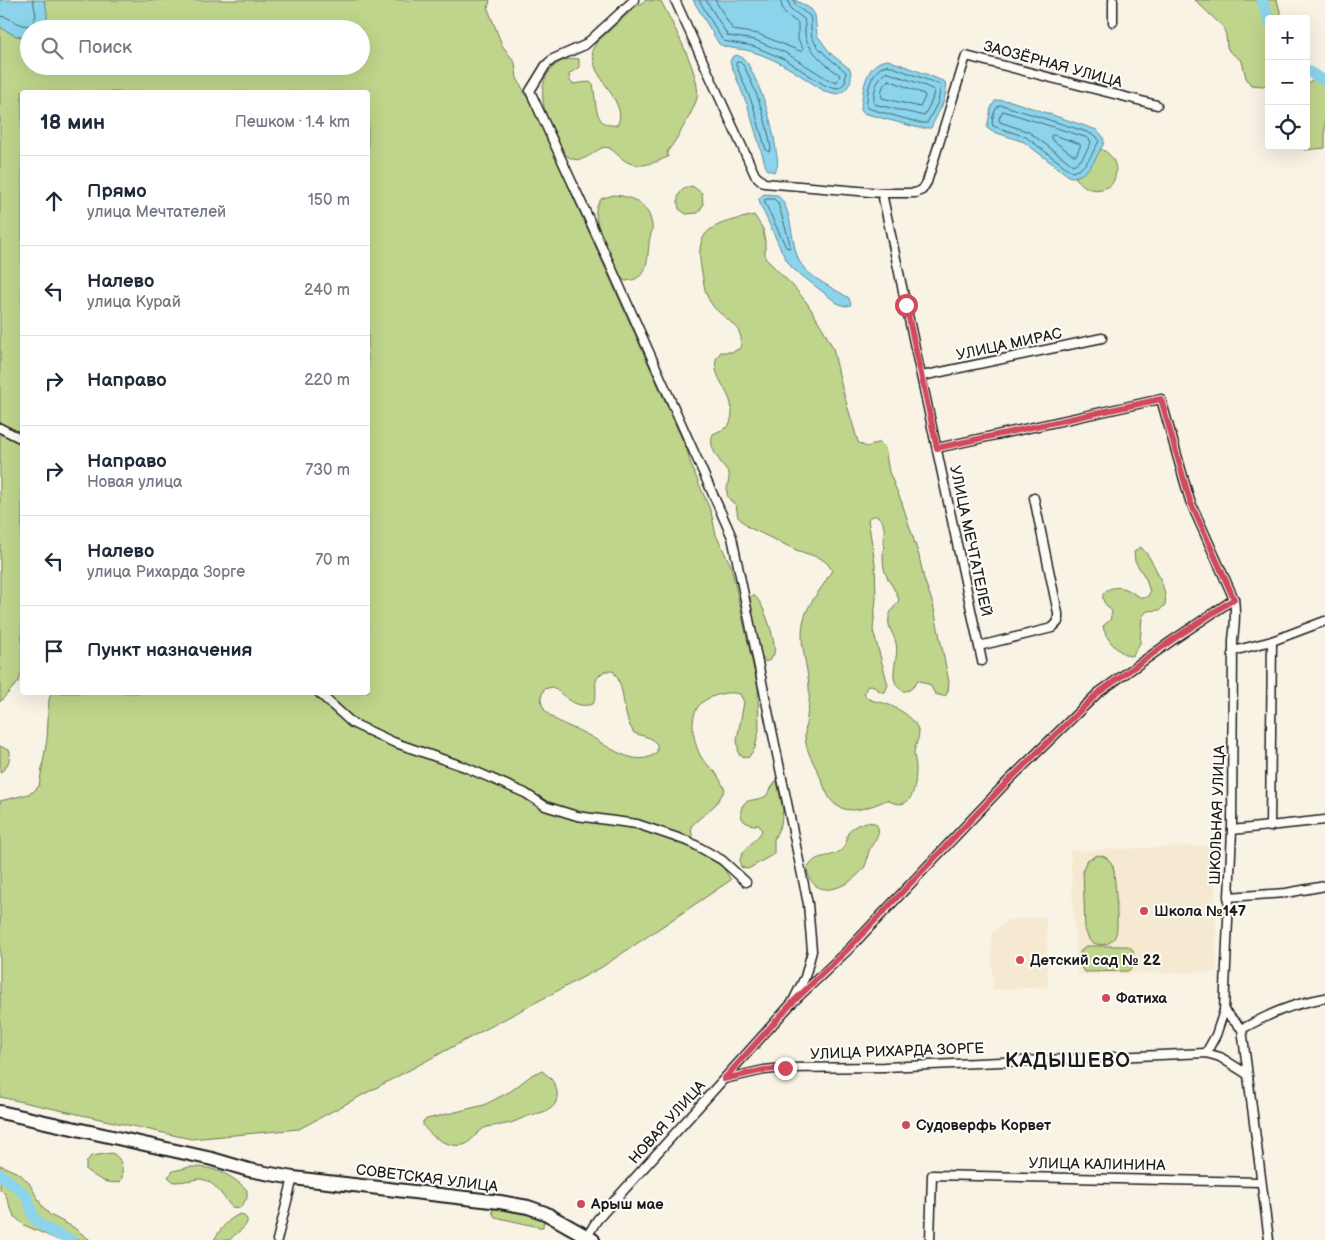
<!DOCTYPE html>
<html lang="ru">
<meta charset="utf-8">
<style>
:root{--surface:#fff;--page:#f6f6f7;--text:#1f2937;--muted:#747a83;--line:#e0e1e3}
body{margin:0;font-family:"Balsamiq Sans",sans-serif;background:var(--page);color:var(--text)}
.controls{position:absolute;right:15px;top:15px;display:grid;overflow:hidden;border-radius:5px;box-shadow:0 5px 20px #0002}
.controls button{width:45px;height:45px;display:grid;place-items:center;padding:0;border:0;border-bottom:1px solid var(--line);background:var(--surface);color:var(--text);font:25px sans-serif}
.stop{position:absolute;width:15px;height:15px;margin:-11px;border:4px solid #d1495b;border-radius:50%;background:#fff}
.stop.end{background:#d1495b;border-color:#fff;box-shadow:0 1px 5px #0008}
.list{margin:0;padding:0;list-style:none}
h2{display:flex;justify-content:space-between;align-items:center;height:65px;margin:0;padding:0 20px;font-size:21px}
h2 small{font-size:16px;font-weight:400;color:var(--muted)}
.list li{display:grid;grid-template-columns:32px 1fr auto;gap:15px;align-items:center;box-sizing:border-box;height:90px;padding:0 20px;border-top:1px solid var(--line)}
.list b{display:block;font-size:19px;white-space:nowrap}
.list p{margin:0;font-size:16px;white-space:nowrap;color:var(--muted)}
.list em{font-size:16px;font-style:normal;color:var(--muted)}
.icon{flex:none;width:28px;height:28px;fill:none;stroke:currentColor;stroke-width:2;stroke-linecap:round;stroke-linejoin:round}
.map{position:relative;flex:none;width:1325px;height:1240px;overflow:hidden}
.search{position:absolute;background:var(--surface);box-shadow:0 5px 20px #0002;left:20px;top:20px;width:350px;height:55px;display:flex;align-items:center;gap:12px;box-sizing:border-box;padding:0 18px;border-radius:28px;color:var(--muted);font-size:19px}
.panel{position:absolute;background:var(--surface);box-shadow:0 5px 20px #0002;left:20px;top:90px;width:350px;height:605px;border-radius:5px}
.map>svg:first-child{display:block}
.built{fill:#f5e9d1}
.green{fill:#bfd58b;stroke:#6e7854;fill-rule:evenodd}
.water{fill:#8bd4ec;stroke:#5f8a99}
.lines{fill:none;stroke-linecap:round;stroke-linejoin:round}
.shore{stroke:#48666f;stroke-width:1}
.river{stroke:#8bd4ec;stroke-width:11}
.street-casing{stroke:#1c1c1c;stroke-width:11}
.primary-casing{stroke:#1c1c1c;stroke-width:16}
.street{stroke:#fdfcf7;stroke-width:8}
.primary{stroke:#fdfcf7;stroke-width:12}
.route{stroke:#d1495b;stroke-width:6}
.poi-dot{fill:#d1495b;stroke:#fdfcf7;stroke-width:2}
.labels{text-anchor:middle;stroke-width:4;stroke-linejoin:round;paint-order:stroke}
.street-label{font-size:15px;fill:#1c1c1c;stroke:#fdfcf7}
.poi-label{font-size:15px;font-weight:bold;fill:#1c1c1c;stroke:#fdfcf7;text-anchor:start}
.district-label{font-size:20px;font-weight:bold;letter-spacing:1px;fill:#1c1c1c;stroke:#fdfcf7}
</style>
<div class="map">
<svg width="1325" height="1240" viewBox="0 0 1325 1240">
<rect width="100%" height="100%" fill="#f9f3e6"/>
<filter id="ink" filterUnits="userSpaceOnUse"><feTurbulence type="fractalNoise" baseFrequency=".02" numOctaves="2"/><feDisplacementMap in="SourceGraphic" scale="10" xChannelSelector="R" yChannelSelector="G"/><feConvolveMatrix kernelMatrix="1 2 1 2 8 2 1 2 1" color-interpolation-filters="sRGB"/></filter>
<g filter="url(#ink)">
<g class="built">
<path d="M1214 845 1217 972 1077 975 1070 851Z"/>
<path d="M1046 917 1048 987 993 990 991 934 1007 920Z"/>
</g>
<g class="green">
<path d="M44 0H490L488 9 502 45 515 63 517 78 552 144 572 194 687 450 691 465 711 512 716 535 731 566 758 688 759 730 755 748 748 758 739 755 737 740 744 702 740 694C728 691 718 694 707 699 687 709 692 738 700 755 704 763 713 768 718 776 720 780 723 785 725 790L716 804 691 826 693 845 702 854 723 867 731 880 602 967 299 1129 191 1139 0 1097V801L25 795 33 792 39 786 47 739 49 700 51 693 368 692V92H22V670L19 681 0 702V27C9 32 18 39 29 37V66H361V29H42L45 26 46 8ZM605 671H613C627 687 620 713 634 733L650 738 657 744V752C637 771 605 744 588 735 570 725 531 717 544 689L552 687C565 695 574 710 593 704 601 689 588 682 605 671Z"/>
<path d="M646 0 661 1C671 22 702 76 697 98 694 110 676 141 667 152L668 157C654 163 638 170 624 160 619 157 615 151 609 148 596 143 586 169 567 156 560 151 557 142 553 134 543 111 533 77 560 62 566 59 572 58 579 59V67L569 74 570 81 573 84 589 82 593 84C597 101 592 128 617 125 628 110 603 84 596 69 594 63 593 57 592 50L596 43 634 8Z"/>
<path d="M1195 0H1277L1282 19H1269V84L1263 86 1251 85 1246 78 1242 61 1229 51 1227 47 1226 35 1223 27Z"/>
<path d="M1325 75V148L1305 150 1296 146H1306V84L1319 76Z"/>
<path d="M1100 149C1116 154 1121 174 1110 186 1095 193 1085 190 1075 177 1089 171 1094 161 1100 149Z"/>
<path d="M692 186 702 193 703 205 698 213 686 214 679 209C676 196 679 189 692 186Z"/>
<path d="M613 195C632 196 649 204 652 225 653 231 649 238 649 244 647 262 648 280 625 281 614 274 596 227 596 213 595 208 599 203 601 199Z"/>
<path d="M754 215 763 229 765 242V258L793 286 807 303 823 329 833 348 842 388 858 442C871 452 869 442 881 443L885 448 889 472 902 503 919 556 924 579 933 604 949 682 948 691 946 695 943 696 935 694 930 685 918 680C914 686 911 692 903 691 885 680 900 659 896 643 894 634 887 628 889 617 890 611 896 605 899 600 896 589 888 582 885 572 880 557 887 536 883 523 880 516 874 513 868 519L875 564 876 598 873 630 888 685 885 692H881L872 685 868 686C856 701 879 701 887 704 898 709 911 715 917 727 922 736 915 743 914 753 914 757 916 763 916 768 916 787 913 814 887 800 872 806 851 816 836 805 827 799 823 782 818 772 812 760 806 750 805 737 805 720 811 704 809 687 808 666 799 645 803 623 807 602 823 589 832 570L827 563 820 558 796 550 748 527 738 517 736 505C720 494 730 487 729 473 721 462 707 448 713 434L728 427C732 419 733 413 731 404 728 388 705 367 721 352H733L740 348C747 327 723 319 713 306 705 296 704 285 702 273 692 225 716 225 754 215Z"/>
<path d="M1140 547C1150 552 1169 593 1165 604 1164 607 1161 608 1160 610L1147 611 1142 617 1140 643 1133 655 1129 656C1118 652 1105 639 1103 626L1110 620 1112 612C1110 608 1106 606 1104 602 1098 589 1116 585 1126 589 1131 591 1135 595 1140 597 1145 598 1144 598 1148 596L1150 592 1146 579 1135 561 1134 552Z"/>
<path d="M753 595C763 599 777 643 774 654 773 656 771 658 770 660L765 662 759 650 750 603V598Z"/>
<path d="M0 746 10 751C10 761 8 766 0 773Z"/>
<path d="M776 781H777L783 810 781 824 774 839V854L750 868 747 869 741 867C735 853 756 842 762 831L759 825C755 825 750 825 747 823 739 820 739 806 746 802 752 799 760 800 766 796Z"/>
<path d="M866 822 875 823C884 832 873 841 869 851 867 855 868 861 865 866 852 887 813 904 807 869 817 852 827 860 840 851 854 841 836 831 866 822Z"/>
<path d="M1098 855C1107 856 1113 862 1114 871 1115 884 1119 923 1116 934 1112 946 1099 947 1090 941L1085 930 1083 869 1087 860Z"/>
<path d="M1085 946H1128L1133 950 1134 966 1128 971 1085 972 1081 968 1080 952Z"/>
<path d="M542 1071C550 1077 555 1082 557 1092 559 1112 541 1112 528 1116 521 1118 514 1123 506 1124 500 1126 493 1125 487 1127 477 1130 471 1144 463 1145 449 1148 430 1137 423 1125V1121L427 1119 484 1105 511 1091 533 1074Z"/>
<path d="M112 1153C122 1158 123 1168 122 1178L120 1182C106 1185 97 1178 86 1170V1163L91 1156Z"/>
<path d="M0 1165 20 1174 29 1183 42 1206 50 1215 73 1227 90 1240H58L24 1225 14 1216 5 1194 0 1189Z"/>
<path d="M190 1167C213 1166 231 1174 247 1190V1198L240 1208 232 1207C223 1198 214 1179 199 1179 190 1180 182 1182 174 1182L168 1177 173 1171Z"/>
<path d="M496 1208 537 1215 544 1219 543 1227H539L495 1217 493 1214 492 1210Z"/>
<path d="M241 1214C258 1223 235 1232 230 1240H214C220 1230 229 1217 241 1214Z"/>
</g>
<g class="water">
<path d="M0 0H44C47 10 50 20 42 29H29V37C18 39 9 32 0 27Z"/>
<path d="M693 0H795L811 9 815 15 817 35 831 54 850 69C853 79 850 87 841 93L837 94 824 91C801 76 780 60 753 52 742 48 730 50 719 44Z"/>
<path d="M737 55 743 58 748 64C762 91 772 119 776 150 777 157 780 166 774 172L768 170 766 167 748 107 730 62 732 57Z"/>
<path d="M888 60 926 74 945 82C949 98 937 114 931 128H919L863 113 861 110C862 93 865 61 888 60Z"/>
<path d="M1001 100 1011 101 1097 130C1101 134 1104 136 1104 143 1096 157 1089 177 1070 177L1024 142 991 131 987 128 991 108 995 101Z"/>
<path d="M764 194 777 195C794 208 790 248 801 264 810 278 835 289 849 298L851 305 845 306 837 303 792 268 784 256 760 204 759 198Z"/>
</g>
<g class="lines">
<g class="shore">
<path d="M699 0 723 41 753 46 784 59 826 86 839 88 845 83 846 72C835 62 818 52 812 37 810 30 812 23 810 16L796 6 794 0"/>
<path d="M706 0 728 36 755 40 786 53 829 80 837 82 840 75C827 66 812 54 806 39 804 33 806 25 804 19L791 9 788 0"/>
<path d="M715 0 733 30 758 34 802 52 803 49 798 39V23L784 13 780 0"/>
<path d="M0 16C13 17 15 26 32 26L36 15 33 0"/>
<path d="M737 62H740L744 66C757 93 767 120 771 149L769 152 766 150 753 105 736 65Z"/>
<path d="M887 65 941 85 938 102 927 123H920L867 108C866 94 870 69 887 65Z"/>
<path d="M886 72 921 84 934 90 932 100 924 116 874 104C873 92 876 79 886 72Z"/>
<path d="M889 80 924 94 925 97 920 107 882 98C880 92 883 83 889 80Z"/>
<path d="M1002 105 1087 132 1097 137 1099 141C1092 153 1087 169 1072 172L1026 137 993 126C991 120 994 111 998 106Z"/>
<path d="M1003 111 1085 137 1090 140 1091 143 1082 159 1073 165 1029 132 1000 122 999 119Z"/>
<path d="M1054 135 1080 144V147L1076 155H1073L1051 139V136Z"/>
<path d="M767 199H774L778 203 789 240 790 246 789 248 786 247 765 203V200Z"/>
</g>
<g class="river">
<path d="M1262 0 1269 21"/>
<path d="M1306 70 1325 81"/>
<path d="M0 1174C8 1181 18 1187 25 1195 30 1201 30 1206 32 1213 36 1227 59 1234 71 1240"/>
</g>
<g class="street-casing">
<g id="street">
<path d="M634 0 585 45 553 59 546 65 530 91 612 269 732 537 808 904 812 951 805 977 792 1003"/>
<path d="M675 0 755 175 764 183 882 193H915L922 190 927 182 966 56 1157 105"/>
<path d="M1113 22V0"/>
<path d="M882 193 982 661"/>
<path d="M922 376 1102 338"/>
<path d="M0 428 22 439"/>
<path d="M937 448 1161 399 1190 501 1234 599C1236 613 1235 626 1233 640L1232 830 1224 1011 1242 1029 1269 1240"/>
<path d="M979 646 1052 628 1058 622V613L1034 498"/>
<path d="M1233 651 1272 641 1325 621"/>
<path d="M318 692 352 723 393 742 465 767 525 793 545 806 577 816 637 824 690 842 722 860 746 882"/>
<path d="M1270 827 1272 641"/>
<path d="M1232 830 1325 820"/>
<path d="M1228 897 1286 893 1325 886"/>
<path d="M1242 1029C1271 1013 1292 1004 1325 998"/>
<path d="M1206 1053 1216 1035 1224 1011"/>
<path d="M724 1079 764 1070 785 1068 884 1067 1206 1053 1220 1057 1247 1074"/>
<path d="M277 1240 293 1178"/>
<path d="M585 1240 597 1220 792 1003 849 949 1004 785 1098 693 1173 640 1234 599"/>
<path d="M930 1240 932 1175 1261 1182"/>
</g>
</g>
<g class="primary-casing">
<path id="primary" d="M0 1112 212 1159 249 1170 293 1178 500 1202 528 1207 545 1213 593 1240"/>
</g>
<use href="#street" class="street"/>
<use href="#primary" class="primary"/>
</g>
</g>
<g class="lines" filter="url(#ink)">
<path class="route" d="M785 1068 764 1070 724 1079 792 1003 849 948 1004 785 1098 693 1172 640 1234 599 1190 501 1161 399 937 448 906 305"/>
</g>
<g class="poi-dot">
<circle cx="1144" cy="911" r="5"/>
<circle cx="1020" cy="960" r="5"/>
<circle cx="1106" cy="998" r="5"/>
<circle cx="906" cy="1125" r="5"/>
<circle cx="581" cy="1204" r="5"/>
</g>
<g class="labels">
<g class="street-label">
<text transform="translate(1053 64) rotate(15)" y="5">ЗАОЗЁРНАЯ УЛИЦА</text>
<text transform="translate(1009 344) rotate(-12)" y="5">УЛИЦА МИРАС</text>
<text transform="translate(971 541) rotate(78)" y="5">УЛИЦА МЕЧТАТЕЛЕЙ</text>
<text transform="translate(1217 815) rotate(-88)" y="5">ШКОЛЬНАЯ УЛИЦА</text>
<text transform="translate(897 1051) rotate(-2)" y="5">УЛИЦА РИХАРДА ЗОРГЕ</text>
<text transform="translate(667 1122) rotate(-48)" y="5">НОВАЯ УЛИЦА</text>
<text transform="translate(1097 1164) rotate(1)" y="5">УЛИЦА КАЛИНИНА</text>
<text transform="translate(427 1178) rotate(7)" y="5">СОВЕТСКАЯ УЛИЦА</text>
</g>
<g class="poi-label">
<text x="1154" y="916">Школа №147</text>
<text x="1030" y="965">Детский сад № 22</text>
<text x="1116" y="1003">Фатиха</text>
<text x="916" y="1130">Судоверфь Корвет</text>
<text x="591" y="1209">Арыш мае</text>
</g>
<g class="district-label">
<text x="1068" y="1067">КАДЫШЕВО</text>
</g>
</g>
</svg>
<div class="controls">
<button>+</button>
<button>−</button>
<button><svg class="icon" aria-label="locate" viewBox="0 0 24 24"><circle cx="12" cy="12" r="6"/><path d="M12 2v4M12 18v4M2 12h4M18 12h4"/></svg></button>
</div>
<div class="stop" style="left:906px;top:305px"></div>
<div class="stop end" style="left:785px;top:1068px"></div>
<div class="search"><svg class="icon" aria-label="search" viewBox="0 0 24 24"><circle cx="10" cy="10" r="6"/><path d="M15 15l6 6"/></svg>Поиск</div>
<section class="panel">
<h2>18 мин<small>Пешком · 1.4 km</small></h2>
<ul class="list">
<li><svg class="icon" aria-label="ahead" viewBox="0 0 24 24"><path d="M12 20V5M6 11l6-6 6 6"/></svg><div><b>Прямо</b><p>улица Мечтателей</p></div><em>150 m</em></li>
<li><svg class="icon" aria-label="left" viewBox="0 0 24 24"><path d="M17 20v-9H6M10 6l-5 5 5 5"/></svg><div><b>Налево</b><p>улица Курай</p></div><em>240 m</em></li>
<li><svg class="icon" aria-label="right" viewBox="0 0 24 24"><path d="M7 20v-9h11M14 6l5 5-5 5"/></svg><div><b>Направо</b></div><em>220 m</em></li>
<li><svg class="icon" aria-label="right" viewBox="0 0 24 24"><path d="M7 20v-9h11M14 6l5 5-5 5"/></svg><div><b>Направо</b><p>Новая улица</p></div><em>730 m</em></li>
<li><svg class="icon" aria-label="left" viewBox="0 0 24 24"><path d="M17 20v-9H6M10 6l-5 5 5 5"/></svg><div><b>Налево</b><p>улица Рихарда Зорге</p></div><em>70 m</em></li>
<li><svg class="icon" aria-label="arrive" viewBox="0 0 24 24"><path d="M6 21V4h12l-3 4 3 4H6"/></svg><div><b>Пункт назначения</b></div></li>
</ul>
</section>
</div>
